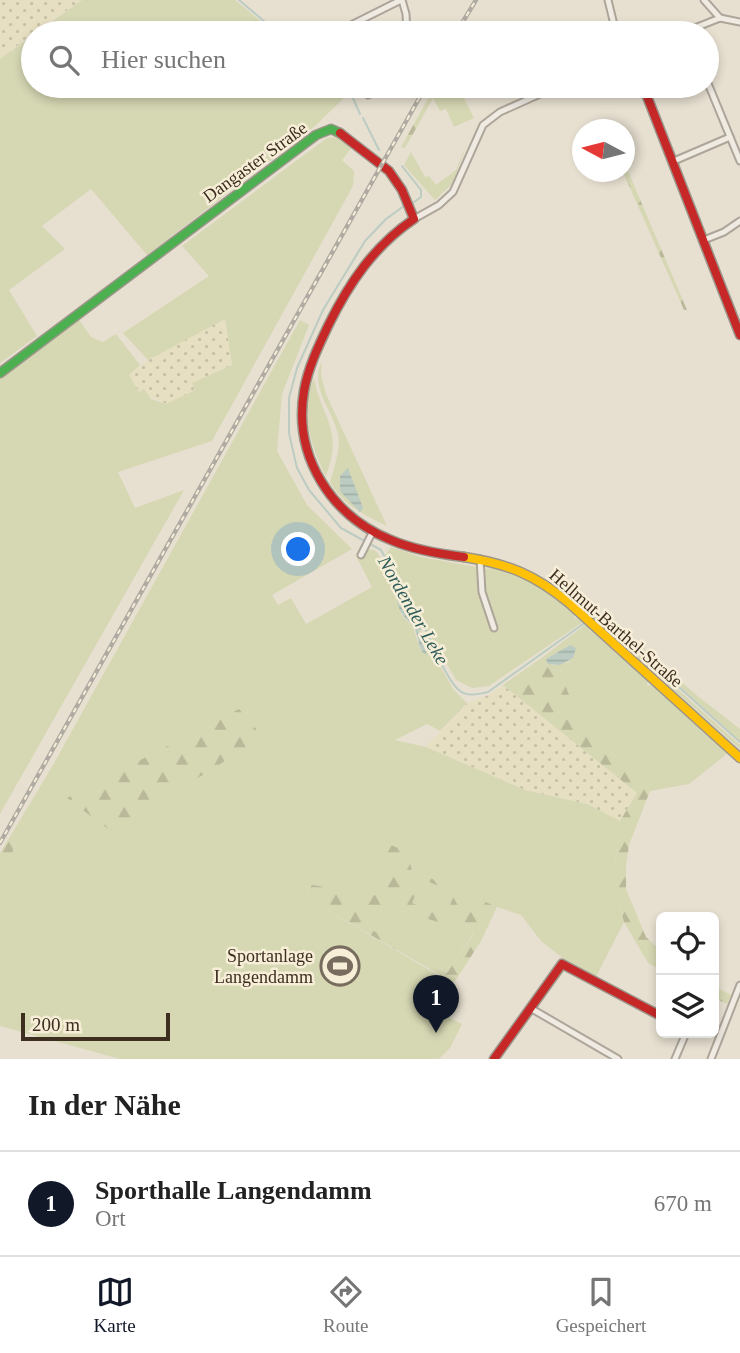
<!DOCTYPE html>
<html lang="de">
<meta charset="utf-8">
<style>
:root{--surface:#fff;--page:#f6f6f6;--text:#222;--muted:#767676;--line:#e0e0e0;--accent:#111827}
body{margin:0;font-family:Georgia,serif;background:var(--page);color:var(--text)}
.controls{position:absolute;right:21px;bottom:21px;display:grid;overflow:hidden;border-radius:10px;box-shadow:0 4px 10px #0003}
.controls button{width:63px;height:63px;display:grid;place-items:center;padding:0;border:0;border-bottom:2px solid var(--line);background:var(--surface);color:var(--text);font:35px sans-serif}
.compass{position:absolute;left:572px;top:119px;width:63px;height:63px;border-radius:50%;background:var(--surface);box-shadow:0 4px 10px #0003;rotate:277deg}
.scale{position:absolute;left:21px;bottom:18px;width:149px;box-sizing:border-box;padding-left:7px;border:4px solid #3d2e20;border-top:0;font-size:19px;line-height:24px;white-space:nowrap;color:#3d2e20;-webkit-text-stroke:5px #f7eed8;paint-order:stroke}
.you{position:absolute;left:299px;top:550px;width:24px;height:24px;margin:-18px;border:5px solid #fff;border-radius:50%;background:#1a73e8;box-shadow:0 0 0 10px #1a73e833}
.badge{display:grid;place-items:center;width:46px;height:46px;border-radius:50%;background:var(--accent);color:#fff;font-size:23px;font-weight:700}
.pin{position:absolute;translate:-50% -58px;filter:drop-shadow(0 2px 4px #0008)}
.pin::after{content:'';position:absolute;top:37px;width:24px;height:21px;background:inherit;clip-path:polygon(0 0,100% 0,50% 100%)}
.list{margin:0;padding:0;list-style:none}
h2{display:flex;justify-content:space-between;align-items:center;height:91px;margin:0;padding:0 28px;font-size:30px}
h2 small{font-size:23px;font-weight:400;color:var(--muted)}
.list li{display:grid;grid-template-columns:46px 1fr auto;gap:21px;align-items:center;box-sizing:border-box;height:105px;padding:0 28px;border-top:2px solid var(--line)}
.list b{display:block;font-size:26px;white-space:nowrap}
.list p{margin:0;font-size:23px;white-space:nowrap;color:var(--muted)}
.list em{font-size:23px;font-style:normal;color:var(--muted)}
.icon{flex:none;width:38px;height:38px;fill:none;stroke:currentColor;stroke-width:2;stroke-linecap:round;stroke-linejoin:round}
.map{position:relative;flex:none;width:740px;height:1059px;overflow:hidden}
.search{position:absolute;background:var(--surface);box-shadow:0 4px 10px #0003;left:21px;right:21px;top:21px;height:77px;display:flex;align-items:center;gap:18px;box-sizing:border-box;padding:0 24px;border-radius:38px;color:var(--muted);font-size:26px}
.sheet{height:196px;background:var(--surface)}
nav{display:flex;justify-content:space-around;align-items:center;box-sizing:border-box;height:98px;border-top:2px solid var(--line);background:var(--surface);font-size:19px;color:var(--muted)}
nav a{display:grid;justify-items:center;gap:4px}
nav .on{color:var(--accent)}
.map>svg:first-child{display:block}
.farmland{fill:url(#farmland-dots)}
.grass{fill:#d6d7b3;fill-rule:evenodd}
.forest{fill:url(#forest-firs);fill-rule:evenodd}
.water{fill:url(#water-rules)}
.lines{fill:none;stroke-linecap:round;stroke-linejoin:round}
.stream{stroke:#bcccc2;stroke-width:2}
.street-casing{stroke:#ada599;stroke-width:9}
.fast-casing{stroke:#9c958a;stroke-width:11}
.slow-casing{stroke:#9c958a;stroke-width:11}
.jam-casing{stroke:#9c958a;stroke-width:11}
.street{stroke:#efebe3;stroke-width:5}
.fast{stroke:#4caf50;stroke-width:8}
.slow{stroke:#ffc107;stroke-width:8}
.jam{stroke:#c62828;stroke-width:8}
.rail-casing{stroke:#afaaa2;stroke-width:4.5}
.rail{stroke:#f7eed8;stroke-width:2;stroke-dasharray:5;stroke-linecap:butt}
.labels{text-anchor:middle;stroke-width:5;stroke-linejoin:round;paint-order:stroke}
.street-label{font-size:18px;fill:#3d2e20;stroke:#f7eed8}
.poi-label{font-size:18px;fill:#3d2e20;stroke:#f7eed8;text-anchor:end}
.water-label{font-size:19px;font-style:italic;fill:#2f5d5a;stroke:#f7eed8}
</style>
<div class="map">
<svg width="740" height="1059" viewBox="0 0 740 1059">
<defs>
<pattern id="farmland-dots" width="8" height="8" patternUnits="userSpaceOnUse" patternTransform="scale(1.75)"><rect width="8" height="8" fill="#e6dfc2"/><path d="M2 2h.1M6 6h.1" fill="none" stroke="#c6c0a6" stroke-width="1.8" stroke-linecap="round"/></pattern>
<pattern id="forest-firs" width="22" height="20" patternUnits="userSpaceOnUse" patternTransform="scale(1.75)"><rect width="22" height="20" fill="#d6d7b3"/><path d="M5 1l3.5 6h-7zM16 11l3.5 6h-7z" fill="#b9b99a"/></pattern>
<pattern id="water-rules" width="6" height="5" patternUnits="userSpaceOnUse" patternTransform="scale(1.75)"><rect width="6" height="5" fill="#bcccc2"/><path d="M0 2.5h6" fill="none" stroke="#a2b0a6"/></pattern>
</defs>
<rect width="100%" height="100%" fill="#e7e0d1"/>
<g class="farmland">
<path d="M0 0H82L33 33 0 59Z"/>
<path d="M225 318 232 365 193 383 195 390 167 404 139 392 129 374 148 360Z"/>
<path d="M503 685 637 793 620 821 587 804 525 790 426 747 467 703 489 695Z"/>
</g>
<g class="grass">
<path d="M82 0H235L275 33H36Z"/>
<path d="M33 35V86H338L348 94 315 126 147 255 91 189 42 226 65 249 9 290 37 336 0 363V59Z"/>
<path d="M440 86H458L474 118 454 127 446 109 440 111 433 98Z"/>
<path d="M337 137 352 147 342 160 354 171 353 186 212 441 118 472 135 508 184 490 0 814V378L78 318 91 337 103 342 116 334 140 365 129 375 139 392 144 389 151 399 166 404 195 390 192 383 232 365 225 319 148 360 123 333 209 276 182 246 327 138Z"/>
<path d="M467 143 453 183 435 200 404 165 411 152 425 177 429 176 436 185 456 170Z"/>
<path d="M300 320 309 325 282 394 277 451 307 505 352 549 272 595 278 605 291 598 306 624 372 587 355 554C362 551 370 546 377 552L453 689 467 703 440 731 427 724 395 740 426 747 525 790 587 804 620 821 613 881 624 922 596 977 569 963 541 941 521 915 497 907 412 870 406 852 375 896 306 885 310 900 443 978 430 1008 462 1024 450 1048 439 1059H120L0 1026V875L26 826 20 820 53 765ZM398 596 418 630 427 652 420 649 413 627 401 614Z"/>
<path d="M322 361 321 375 326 394 387 526C364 515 343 505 330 482 334 467 341 450 338 434 332 408 309 388 322 361Z"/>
<path d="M314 378C322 420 344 429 326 476 311 448 299 409 314 378Z"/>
<path d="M391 547 421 557 488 569C514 560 557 597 575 613L574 617 576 619 580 617 583 622 489 686 472 688 456 680 385 555Z"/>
<path d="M604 613 695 694 740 729V741L603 617Z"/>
<path d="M597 617 740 745V749L597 621 595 618Z"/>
<path d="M585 625 591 627 589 632 593 630 649 680 647 684 648 686 653 684 728 753 689 784 650 791C615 756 572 723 562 672L550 669 540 659ZM570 645 569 662 552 665 546 659Z"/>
<path d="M422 879 456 893 445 917 411 903Z"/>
<path d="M383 906 474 932 447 973 371 930Z"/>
</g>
<g class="forest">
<path d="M435 86H440L405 148 401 147Z"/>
<path d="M625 164 687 310H684L623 172H624Z"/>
<path d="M540 659 550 669 562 672C572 723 615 756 650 791L629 845 626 866V889L646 937 661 951V970L648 963 624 922 613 881 620 821 637 793 503 685Z"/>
<path d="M239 709 263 737 112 832 67 798Z"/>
<path d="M20 820 26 826 0 875V853Z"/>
<path d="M388 844 406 851 412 870 497 907 481 941 454 983 310 900 306 884 375 895ZM422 879 455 893 445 917 412 903ZM383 906 473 932 474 933 447 973 372 930Z"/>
<path d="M714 986 731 995 727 1004 714 998Z"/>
</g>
<g class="water">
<path d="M348 468 363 508 360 512 340 491V476Z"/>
<path d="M398 595 415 626 420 620 426 630H418L427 655C417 650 420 640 415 630 407 616 396 615 398 595Z"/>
<path d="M570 645 576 648 573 658 560 665 548 664 546 659Z"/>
</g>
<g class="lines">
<g class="stream">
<path d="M239 0 278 33"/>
<path d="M339 86 352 96 360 114"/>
<path d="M363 118 379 150"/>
<path d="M402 166 421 190V197L414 202"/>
<path d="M404 206 386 219 365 241 323 310 297 368 289 398V433L297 468 309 490 341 528 381 550 420 621"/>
<path d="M591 619 601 617 740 742"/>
<path d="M423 625C432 641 447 682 460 691 468 697 479 694 488 692L586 622"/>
</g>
<g class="street-casing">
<g id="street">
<path d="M402 0 406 14 407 33"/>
<path d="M608 0 616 33"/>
<path d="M704 0 720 18"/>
<path d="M335 33 401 0"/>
<path d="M682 33 720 18 740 22"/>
<path d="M707 81 740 161"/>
<path d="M368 95 381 86"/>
<path d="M674 161 730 137"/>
<path d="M414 219 439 205 453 192 483 125 500 112 558 86"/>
<path d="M704 240 724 232 740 221"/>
<path d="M361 555 373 531"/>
<path d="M480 559 482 592 494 628"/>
<path d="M532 1009 618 1059"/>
<path d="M675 1059 686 1033"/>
<path d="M711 1059 740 985"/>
</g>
</g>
<g class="fast-casing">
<path id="fast" d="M0 373 316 135 331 129 340 133"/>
</g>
<g class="slow-casing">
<path id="slow" d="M464 557C508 564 534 574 569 603L740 758"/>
</g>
<g class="jam-casing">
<g id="jam">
<path d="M643 86 740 335"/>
<path d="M340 133 389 171 402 190 414 219C374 246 349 283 328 326 318 347 308 368 304 391 293 456 331 516 391 540 414 550 439 554 464 557"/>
<path d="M494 1059 562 964 661 1016"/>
</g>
</g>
<use href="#street" class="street"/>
<use href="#fast" class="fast"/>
<use href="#slow" class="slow"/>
<use href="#jam" class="jam"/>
<g class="rail-casing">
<g id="rail">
<path d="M456 33 476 0"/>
<path d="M0 843 426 86"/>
</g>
</g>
<use href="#rail" class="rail"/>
</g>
<defs>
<g id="stadium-ring" transform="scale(2.0125)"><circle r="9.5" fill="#f7eed8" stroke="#786c5e" stroke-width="1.5"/><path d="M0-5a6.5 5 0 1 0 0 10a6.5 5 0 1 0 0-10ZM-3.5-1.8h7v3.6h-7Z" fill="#786c5e"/></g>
</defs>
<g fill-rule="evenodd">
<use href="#stadium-ring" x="340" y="966"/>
</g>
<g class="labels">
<g class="street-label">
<text transform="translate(255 162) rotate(-36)" y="6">Dangaster Straße</text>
<text transform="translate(616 628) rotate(41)" y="6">Hellmut-Barthel-Straße</text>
</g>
<g class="poi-label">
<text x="313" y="962">Sportanlage<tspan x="313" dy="21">Langendamm</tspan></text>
</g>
<g class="water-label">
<text transform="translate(414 610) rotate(60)" y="7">Nordender Leke</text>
</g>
</g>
</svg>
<div class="controls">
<button><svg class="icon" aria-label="locate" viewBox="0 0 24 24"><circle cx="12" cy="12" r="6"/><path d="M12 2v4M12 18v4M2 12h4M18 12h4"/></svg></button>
<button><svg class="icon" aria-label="layers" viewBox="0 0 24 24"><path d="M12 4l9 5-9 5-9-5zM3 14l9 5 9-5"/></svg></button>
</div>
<svg class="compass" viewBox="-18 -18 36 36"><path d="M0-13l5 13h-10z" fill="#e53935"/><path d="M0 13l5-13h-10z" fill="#767676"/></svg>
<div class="scale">200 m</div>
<div class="you"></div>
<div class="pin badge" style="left:436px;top:1033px">1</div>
<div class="search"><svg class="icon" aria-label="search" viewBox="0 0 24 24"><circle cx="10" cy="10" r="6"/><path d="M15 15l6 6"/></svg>Hier suchen</div>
</div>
<section class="sheet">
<h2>In der Nähe<small></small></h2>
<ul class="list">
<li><span class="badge">1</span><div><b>Sporthalle Langendamm</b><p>Ort</p></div><em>670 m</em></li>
</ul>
</section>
<nav>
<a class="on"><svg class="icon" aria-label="map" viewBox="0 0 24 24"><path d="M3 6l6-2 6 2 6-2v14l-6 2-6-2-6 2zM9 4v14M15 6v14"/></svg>Karte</a>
<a><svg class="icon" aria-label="directions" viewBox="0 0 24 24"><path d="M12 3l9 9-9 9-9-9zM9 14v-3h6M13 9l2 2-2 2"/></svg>Route</a>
<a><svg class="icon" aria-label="saved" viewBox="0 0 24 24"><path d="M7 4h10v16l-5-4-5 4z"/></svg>Gespeichert</a>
</nav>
